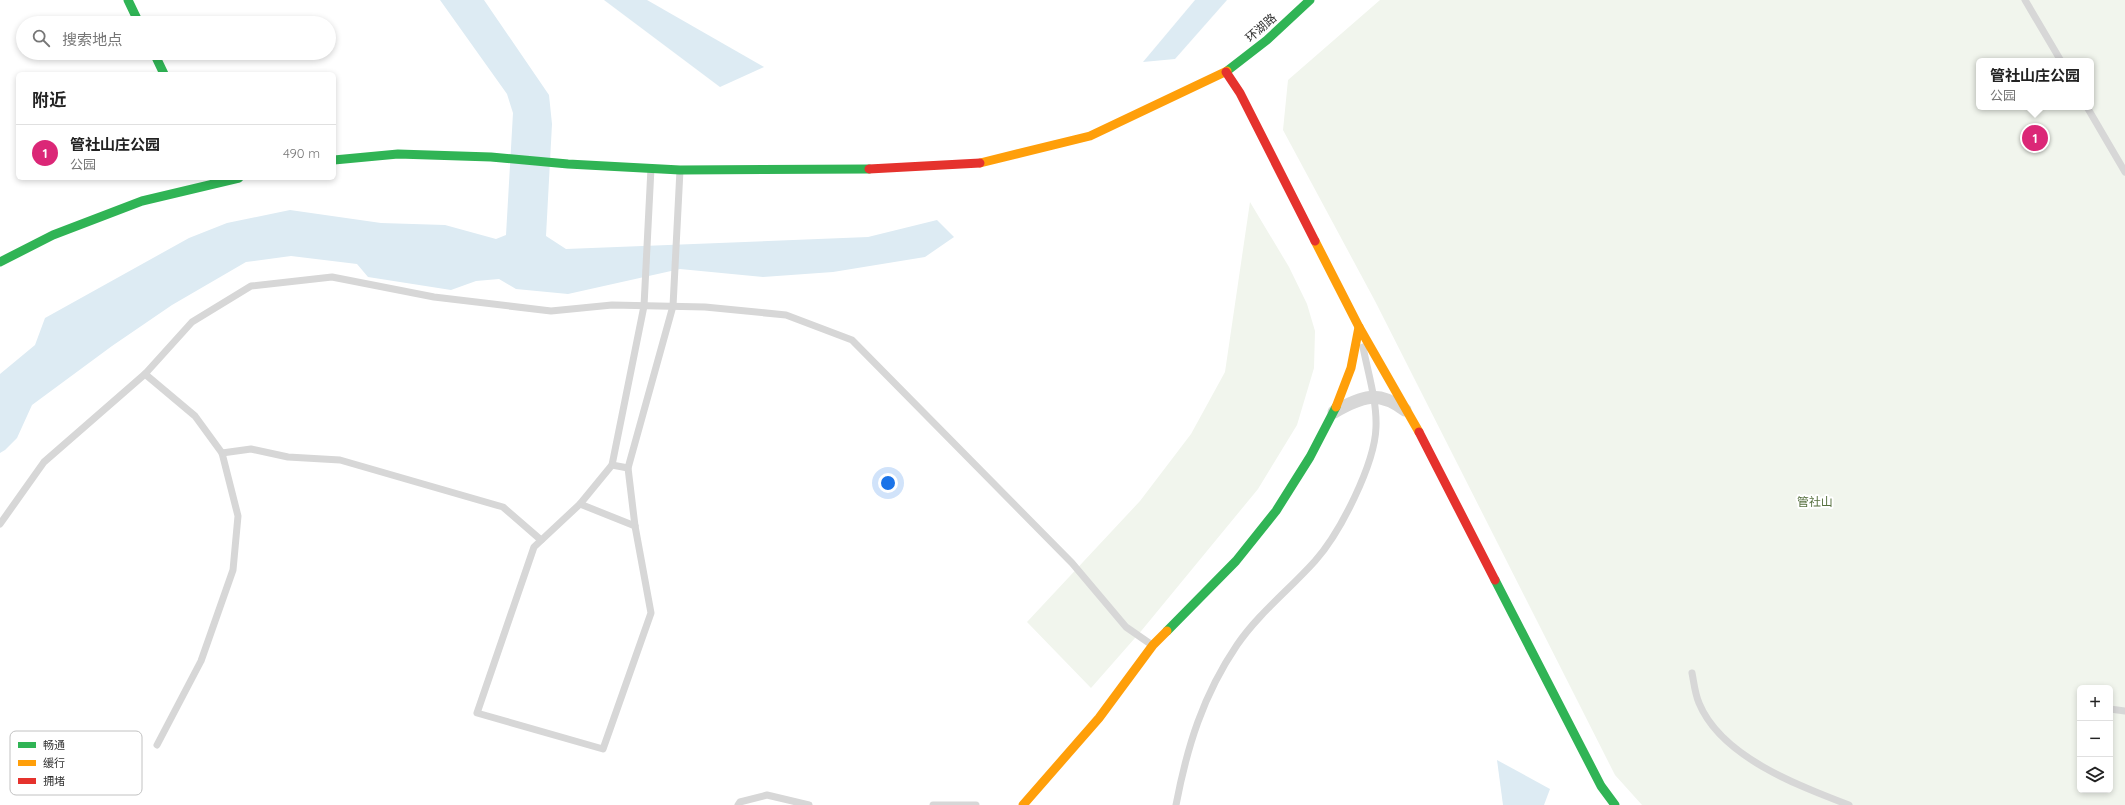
<!DOCTYPE html>
<html lang="zh">
<meta charset="utf-8">
<style>
:root{--surface:#fff;--page:#f6f6f6;--text:#222;--muted:#767676;--line:#e0e0e0;--accent:#db2777}
body{margin:0;font-family:Quicksand,"Noto Sans SC",sans-serif;background:var(--page);color:var(--text)}
.controls{position:absolute;right:12px;bottom:12px;display:grid;overflow:hidden;border-radius:6px;box-shadow:0 2px 6px #0003}
.controls button{width:36px;height:36px;display:grid;place-items:center;padding:0;border:0;border-bottom:1px solid var(--line);background:var(--surface);color:var(--text);font:20px sans-serif}
.you{position:absolute;left:888px;top:483px;width:14px;height:14px;margin:-10px;border:3px solid #fff;border-radius:50%;background:#1a73e8;box-shadow:0 0 0 6px #1a73e833}
.badge{display:grid;place-items:center;width:26px;height:26px;border-radius:50%;background:var(--accent);color:#fff;font-size:13px;font-weight:700}
.pin{position:absolute;translate:-50% -50%;border:2px solid #fff;box-shadow:0 1px 4px #0006}
.popup{position:absolute;left:1976px;top:58px;width:118px;height:52px;box-sizing:border-box;display:grid;place-content:center;border-radius:6px;background:var(--surface);filter:drop-shadow(0 1px 3px #0005);font-size:13px;white-space:nowrap;color:var(--muted)}
.popup b{font-size:15px;color:var(--text)}
.popup::after{content:'';position:absolute;left:50%;top:100%;margin-left:-8px;border:8px solid transparent;border-top-color:var(--surface)}
.list{margin:0;padding:0;list-style:none}
h2{display:flex;justify-content:space-between;align-items:center;height:52px;margin:0;padding:0 16px;font-size:17px}
h2 small{font-size:13px;font-weight:400;color:var(--muted)}
.list li{display:grid;grid-template-columns:26px 1fr auto;gap:12px;align-items:center;box-sizing:border-box;height:56px;padding:0 16px;border-top:1px solid var(--line)}
.list b{display:block;font-size:15px;white-space:nowrap}
.list p{margin:0;font-size:13px;white-space:nowrap;color:var(--muted)}
.list em{font-size:13px;font-style:normal;color:var(--muted)}
.icon{flex:none;width:22px;height:22px;fill:none;stroke:currentColor;stroke-width:2;stroke-linecap:round;stroke-linejoin:round}
.map{position:relative;flex:none;width:2125px;height:805px;overflow:hidden}
.search{position:absolute;background:var(--surface);box-shadow:0 2px 6px #0003;left:16px;top:16px;width:320px;height:44px;display:flex;align-items:center;gap:10px;box-sizing:border-box;padding:0 14px;border-radius:22px;color:var(--muted);font-size:15px}
.panel{position:absolute;background:var(--surface);box-shadow:0 2px 6px #0003;left:16px;top:72px;width:320px;height:108px;border-radius:6px}
.map>svg:first-child{display:block}
.green{fill:#f1f5ed;fill-rule:evenodd}
.water{fill:#ddebf3}
.lines{fill:none;stroke-linecap:round;stroke-linejoin:round}
.lane{stroke:#d7d7d7;stroke-width:7}
.street{stroke:#d7d7d7;stroke-width:13}
.fast{stroke:#30b455;stroke-width:9}
.slow{stroke:#ff9f0a;stroke-width:9}
.jam{stroke:#e5322d;stroke-width:9}
.labels{text-anchor:middle;stroke-width:4;stroke-linejoin:round;paint-order:stroke}
.street-label{font-size:12px;fill:#333;stroke:#fff}
.park-label{font-size:12px;fill:#56703f;stroke:#fff}
.key{fill:#fff;stroke:#c2c2c2;stroke-width:1}
.key-label{font-size:11px;fill:#333}
</style>
<div class="map">
<svg width="2125" height="805" viewBox="0 0 2125 805">
<rect width="100%" height="100%" fill="#fff"/>
<g class="green">
<path d="M1380 0H2125V805H1642L1615 775 1375 301 1283 130 1288 80ZM1979 61H2091V107H1979ZM2080 688H2110V790H2080Z"/>
<path d="M1250 202 1289 267 1307 304 1315 331 1314 368 1297 425 1258 489 1142 630 1091 688 1027 622 1140 501 1191 434 1225 372Z"/>
</g>
<g class="water">
<path d="M440 0H484L549 95 552 124 546 236 566 249 868 237 937 220 954 237 925 257 833 272 763 277 680 269 568 294 516 289 499 279 476 281 451 290 368 277 357 264 291 256 246 262 172 305 112 346 32 405 17 438 5 450 0 453V374L35 345 45 318 189 238 227 223 290 210 381 223 445 225 496 239 506 235 513 113 507 94Z"/>
<path d="M604 0H647L764 67 720 87Z"/>
<path d="M1195 0H1227L1175 59 1143 62Z"/>
<path d="M1497 760 1550 789 1544 805H1503Z"/>
</g>
<g class="lines">
<g class="lane">
<path d="M2025 0 2061 61"/>
<path d="M2087 107 2125 172"/>
<path d="M651 168 644 306 612 465 580 504 534 547 477 713 603 749 651 613 635 526 628 468 673 306 680 170"/>
<path d="M145 374 195 416 222 453 238 516 233 570 201 661 157 745"/>
<path d="M222 453 251 449 288 457 340 460 503 507 541 540"/>
<path d="M612 465 628 468"/>
<path d="M580 504 635 526"/>
<path d="M0 524 44 462 145 374 192 322 251 286 332 277 434 297 551 311 612 305 705 307 786 315 852 340 1072 563 1126 627 1152 645"/>
<path d="M1692 673C1694 683 1695 694 1699 703 1721 757 1799 786 1849 805"/>
<path d="M2110 709 2125 711"/>
<path d="M738 805 740 802 767 795 809 805"/>
<path d="M933 805H976"/>
<path d="M1176 805C1187 747 1203 695 1237 645 1259 613 1289 590 1315 561 1340 533 1375 464 1376 427 1377 401 1368 373 1363 347"/>
</g>
<path class="street" d="M1334 412C1362 396 1378 390 1405 410"/>
<g class="fast">
<path d="M128 0 139 23"/>
<path d="M154 53 164 74"/>
<path d="M1227 71 1267 40 1310 0"/>
<path d="M334 160 398 154 491 157 568 164 680 170 869 169"/>
<path d="M0 262 53 235 142 201 239 178"/>
<path d="M1495 580 1601 786 1615 805"/>
<path d="M1167 631 1236 561 1276 511 1310 457 1336 407"/>
</g>
<g class="slow">
<path d="M980 163 1090 136 1227 71"/>
<path d="M1315 241 1359 327 1419 432"/>
<path d="M1336 407 1351 368 1359 327"/>
<path d="M1023 805 1099 718 1153 645 1167 631"/>
</g>
<g class="jam">
<path d="M1226 72 1240 93 1315 241"/>
<path d="M869 169 980 163"/>
<path d="M1419 432 1495 580"/>
</g>
</g>
<g class="labels">
<g class="street-label">
<text transform="translate(1261 28) rotate(-41)" y="4">环湖路</text>
</g>
<g class="park-label">
<text x="1815" y="506">管社山</text>
</g>
</g>
<rect x="10" y="731" width="132" height="64" rx="6" class="key"/>
<rect x="18" y="742" width="18" height="6" fill="#30b455"/>
<rect x="18" y="760" width="18" height="6" fill="#ff9f0a"/>
<rect x="18" y="778" width="18" height="6" fill="#e5322d"/>
<g class="key-label">
<text x="43" y="749">畅通</text>
<text x="43" y="767">缓行</text>
<text x="43" y="785">拥堵</text>
</g>
</svg>
<div class="controls">
<button>+</button>
<button>−</button>
<button><svg class="icon" aria-label="layers" viewBox="0 0 24 24"><path d="M12 4l9 5-9 5-9-5zM3 14l9 5 9-5"/></svg></button>
</div>
<div class="you"></div>
<div class="pin badge" style="left:2035px;top:138px">1</div>
<div class="popup"><b>管社山庄公园</b>公园</div>
<div class="search"><svg class="icon" aria-label="search" viewBox="0 0 24 24"><circle cx="10" cy="10" r="6"/><path d="M15 15l6 6"/></svg>搜索地点</div>
<section class="panel">
<h2>附近<small></small></h2>
<ul class="list">
<li><span class="badge">1</span><div><b>管社山庄公园</b><p>公园</p></div><em>490 m</em></li>
</ul>
</section>
</div>
